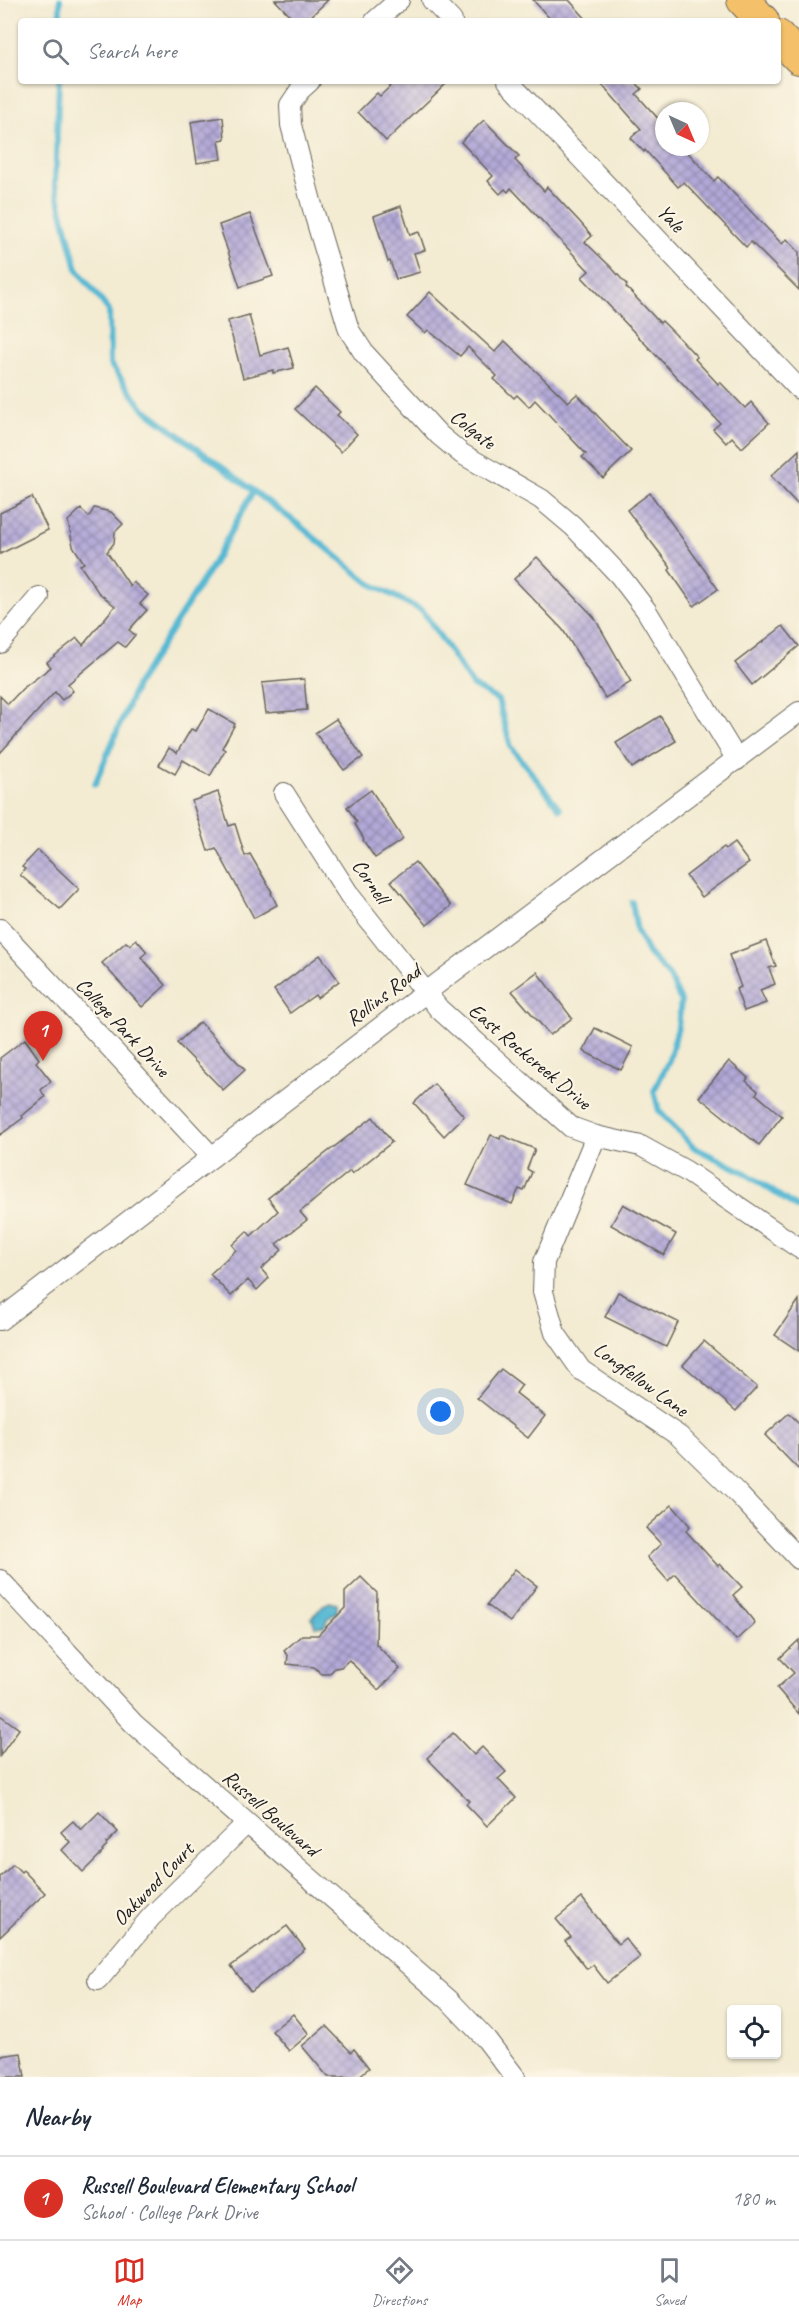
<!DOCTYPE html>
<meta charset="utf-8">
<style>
:root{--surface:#fff;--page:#f6f6f7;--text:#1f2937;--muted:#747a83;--line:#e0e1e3;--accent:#d93025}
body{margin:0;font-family:Caveat,sans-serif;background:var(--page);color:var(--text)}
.controls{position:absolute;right:18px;bottom:18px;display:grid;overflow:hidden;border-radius:6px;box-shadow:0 2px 4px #0004}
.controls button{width:54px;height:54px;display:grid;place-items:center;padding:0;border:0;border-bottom:2px solid var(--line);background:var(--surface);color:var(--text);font:30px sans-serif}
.compass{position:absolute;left:655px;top:102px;width:54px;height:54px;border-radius:50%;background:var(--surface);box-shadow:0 2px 4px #0004;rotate:136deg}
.you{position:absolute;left:441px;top:1412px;width:21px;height:21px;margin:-15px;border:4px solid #fff;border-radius:50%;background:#1a73e8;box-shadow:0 0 0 9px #1a73e833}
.badge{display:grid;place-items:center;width:39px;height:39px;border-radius:50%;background:var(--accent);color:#fff;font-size:20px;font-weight:700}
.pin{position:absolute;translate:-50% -50px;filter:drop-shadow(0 2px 3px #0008)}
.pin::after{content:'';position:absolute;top:32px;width:21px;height:18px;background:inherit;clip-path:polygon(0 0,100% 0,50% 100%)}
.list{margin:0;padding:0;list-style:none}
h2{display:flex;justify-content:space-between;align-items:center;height:78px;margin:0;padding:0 24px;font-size:26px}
h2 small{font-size:20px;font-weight:400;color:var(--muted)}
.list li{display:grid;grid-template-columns:39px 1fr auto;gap:18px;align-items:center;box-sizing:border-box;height:84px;padding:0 24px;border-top:2px solid var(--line)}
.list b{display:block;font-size:22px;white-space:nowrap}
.list p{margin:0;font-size:20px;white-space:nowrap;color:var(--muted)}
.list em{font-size:20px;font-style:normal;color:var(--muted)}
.icon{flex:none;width:33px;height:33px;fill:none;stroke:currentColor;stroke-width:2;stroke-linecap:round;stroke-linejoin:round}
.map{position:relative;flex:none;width:799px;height:2077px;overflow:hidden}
.search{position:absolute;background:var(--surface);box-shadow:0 2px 4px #0004;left:18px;right:18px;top:18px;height:66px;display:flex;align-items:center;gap:15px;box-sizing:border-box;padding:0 21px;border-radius:6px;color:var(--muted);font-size:22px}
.sheet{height:162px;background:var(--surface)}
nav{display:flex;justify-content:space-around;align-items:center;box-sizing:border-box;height:84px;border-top:2px solid var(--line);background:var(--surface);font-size:16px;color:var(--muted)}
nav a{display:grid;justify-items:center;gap:3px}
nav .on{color:var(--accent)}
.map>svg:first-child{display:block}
.water{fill:#55b8d3;stroke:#386a78;stroke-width:1.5}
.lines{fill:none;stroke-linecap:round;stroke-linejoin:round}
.stream{stroke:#55b8d3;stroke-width:6}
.building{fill:url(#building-cross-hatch)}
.minor-casing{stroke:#67645c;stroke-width:22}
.primary-casing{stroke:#67645c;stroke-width:34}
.minor{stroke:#fff;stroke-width:20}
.primary{stroke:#f4c16a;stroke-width:32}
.labels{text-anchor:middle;stroke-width:4.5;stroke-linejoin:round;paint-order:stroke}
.street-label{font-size:21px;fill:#1c1c1c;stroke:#fcf5e5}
</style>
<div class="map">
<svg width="799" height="2077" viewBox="0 0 799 2077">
<defs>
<pattern id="building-cross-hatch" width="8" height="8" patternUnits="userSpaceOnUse" patternTransform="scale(1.5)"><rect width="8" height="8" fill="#b3a9d8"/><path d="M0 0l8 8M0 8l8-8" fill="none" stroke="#9189ae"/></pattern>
</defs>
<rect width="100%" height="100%" fill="#fcf5e5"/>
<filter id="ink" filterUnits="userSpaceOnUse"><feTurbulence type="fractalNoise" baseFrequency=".0167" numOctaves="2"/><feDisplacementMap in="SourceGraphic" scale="12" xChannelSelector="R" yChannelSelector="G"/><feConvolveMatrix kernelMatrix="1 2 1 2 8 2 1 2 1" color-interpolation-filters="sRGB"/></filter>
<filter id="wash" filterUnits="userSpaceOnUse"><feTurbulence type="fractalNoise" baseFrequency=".008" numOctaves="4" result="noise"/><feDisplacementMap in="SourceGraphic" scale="24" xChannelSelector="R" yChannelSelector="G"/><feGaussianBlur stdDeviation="1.35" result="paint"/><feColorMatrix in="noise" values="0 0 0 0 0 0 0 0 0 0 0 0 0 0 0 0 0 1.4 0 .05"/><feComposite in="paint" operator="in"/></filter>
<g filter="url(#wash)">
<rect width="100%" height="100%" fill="#f3ebd2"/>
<path class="water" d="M330 1602 337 1604V1612L329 1618 324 1626 315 1627 312 1618 323 1605Z"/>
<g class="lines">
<g class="stream">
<path d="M60 21V0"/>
<path d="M59 81 55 185 77 269 109 311 110 364 143 408 299 525 369 583 423 611 473 686 498 700 511 747 560 809"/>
<path d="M95 784 136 686 210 569 253 492"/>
<path d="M632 902 637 931 648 953 669 976 681 1001 678 1027 669 1060 654 1091 659 1111 693 1147 744 1172 799 1209"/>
</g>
</g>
<g id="blocks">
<g class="building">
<path d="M275 0H328L306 21H295Z"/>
<path d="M533 0H569L588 21H552Z"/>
<path d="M396 81H449L386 141 358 112 377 93 380 96Z"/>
<path d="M599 81H634L642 89 636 94 664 125V147H683L714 181 718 177 782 244 787 239 799 252V290L751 242 746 247 684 182 678 187 645 150 644 152 631 138 641 129Z"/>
<path d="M223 117 225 139 219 140 222 159 197 163 191 122Z"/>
<path d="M484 120 519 156 515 160 544 191 547 187 579 221 592 236 585 242 611 267 627 285 626 287 660 323 662 321 684 343 697 357 695 359 718 384 720 382 745 408 751 402 769 423 742 448 732 437 726 443 713 429 720 423 582 277 589 271 511 188 508 192 505 189 500 194 488 181 493 176 461 142Z"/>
<path d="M401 206 410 235 419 232 425 250 414 253 420 272 396 279 390 261 388 262 374 216Z"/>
<path d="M250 214 273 276 240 287 219 225Z"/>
<path d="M430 292 495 352 505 341 568 402 577 394 631 451 603 478 582 457 586 454 535 400 529 407 517 395 514 398 494 379 497 376 468 347 460 356 428 330 425 333 407 317Z"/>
<path d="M249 315 260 355 288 347 294 368 273 373V370L243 378 228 321Z"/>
<path d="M315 388 340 412 337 415 357 434 341 452 295 409Z"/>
<path d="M799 450V506L771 476Z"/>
<path d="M650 493 718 589 694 606 669 570 671 568 627 510Z"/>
<path d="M32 497 48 530 0 554V513Z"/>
<path d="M94 508 111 512 123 524 115 532 114 543 107 552 130 586 133 582 148 595 140 604 147 610 129 630 135 635 125 647 118 642 68 684 73 691 62 700 55 692 0 753V696L8 704 22 689 51 667 47 662 77 638 83 645 115 606 98 592 80 565 84 563 73 546 68 521 81 509 89 517Z"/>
<path d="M537 557 594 617 631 682 605 698 563 630 514 579Z"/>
<path d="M783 626 799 646 752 685 735 663Z"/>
<path d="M304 679 307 710 266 713 262 683Z"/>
<path d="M209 709 235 724 222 748 225 750 210 776 183 760 175 774 159 765 169 748 177 753 191 729 196 731Z"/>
<path d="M660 716 676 741 632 768 616 743Z"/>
<path d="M336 719 363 757 344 770 315 733Z"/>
<path d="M371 790 403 839 375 858 363 840 364 839 355 824 357 822 347 807Z"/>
<path d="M218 792 229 826 235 824 245 856 250 854 272 892 271 893 277 905 254 918 216 848 208 851 192 801Z"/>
<path d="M734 843 749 863 702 897 686 876 724 847 726 849Z"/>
<path d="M38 850 79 889 60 909 20 875 25 869 22 867Z"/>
<path d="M415 862 451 906 427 925 391 881Z"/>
<path d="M136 939 147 952 141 957 166 985 142 1007 102 963 126 942 130 945Z"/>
<path d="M766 941 776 966 769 968 775 984 760 990 766 1003 744 1011 736 989 741 987 729 955Z"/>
<path d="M320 955 339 981 317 998 315 995 290 1013 274 990Z"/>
<path d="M537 972 572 1018 550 1035 512 991Z"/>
<path d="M200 1022 245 1070 223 1090 177 1043Z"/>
<path d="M595 1028 633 1047 621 1070 583 1051Z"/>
<path d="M25 1039 39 1059 36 1062 51 1081 41 1090 45 1097 22 1116 23 1118 0 1135V1058Z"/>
<path d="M729 1061 748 1078 746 1081 758 1091 756 1094 782 1116 759 1145 699 1097Z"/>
<path d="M434 1084 464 1116 444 1136 414 1103Z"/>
<path d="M373 1117 392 1142 352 1174 350 1171 300 1212 307 1220 276 1244 282 1250 261 1269 269 1278 257 1290 248 1280 231 1296 210 1274 236 1250 232 1245 247 1231 251 1236 278 1211 268 1198Z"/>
<path d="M491 1135 500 1139 501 1135 535 1149 527 1169 532 1172 524 1191 519 1189 512 1204 467 1185Z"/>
<path d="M623 1204 676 1234 664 1255 611 1225Z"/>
<path d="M618 1292 678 1322 666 1347 605 1317Z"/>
<path d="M799 1300V1351L775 1335Z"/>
<path d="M704 1341 757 1387 736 1411 683 1365Z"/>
<path d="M501 1369 522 1385 516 1393 545 1416 528 1438 477 1398Z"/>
<path d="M789 1413 799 1423V1470L765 1435Z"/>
<path d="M672 1505 690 1526 686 1531 718 1566 720 1564 742 1587 733 1595 755 1623 736 1640 675 1574 668 1581 647 1557 661 1544 646 1528Z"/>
<path d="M515 1569 537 1586 510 1622 487 1605Z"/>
<path d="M361 1577 377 1593 376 1644 400 1669 378 1690 349 1660 341 1667 335 1668 329 1674H322L314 1667 287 1664 288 1655 284 1651 302 1635H318L345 1608V1592Z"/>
<path d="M799 1640V1714L777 1688 794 1673 780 1658Z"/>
<path d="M0 1715 19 1729 0 1756Z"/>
<path d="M453 1733 474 1755 482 1747 506 1772 498 1779 516 1798 487 1826 466 1804 469 1801 427 1758Z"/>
<path d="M99 1812 118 1832 106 1844 107 1846 102 1851 103 1852 83 1872 62 1850 70 1842 61 1832 73 1821 81 1830Z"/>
<path d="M13 1864 21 1872 23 1870 45 1893 0 1937V1877Z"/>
<path d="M582 1898 618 1944 625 1938 640 1957 607 1983 593 1965 587 1969 565 1941 571 1937 556 1919Z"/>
<path d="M287 1926 305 1949 251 1992 231 1966Z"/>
<path d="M293 2014 309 2034 289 2051 272 2031Z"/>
<path d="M326 2026 351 2052 354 2049 369 2068 358 2077H328L302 2046Z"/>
<path d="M21 2053 25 2077H0V2056Z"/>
</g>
</g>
</g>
<g filter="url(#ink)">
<use href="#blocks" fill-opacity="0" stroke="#67645c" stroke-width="1.5"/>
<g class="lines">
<g class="minor-casing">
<g id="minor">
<path d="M432 0 452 21"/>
<path d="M375 21 399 0"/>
<path d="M310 81 300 90 290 105 291 125 314 213 349 330 364 353 439 435 462 454 541 499 573 526 620 576 646 610 737 760"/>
<path d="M508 81 799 389"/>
<path d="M0 643 39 597"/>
<path d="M284 793 350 896 439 1009 571 1127 596 1136 641 1146 686 1171 799 1248"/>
<path d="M0 929 212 1157"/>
<path d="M596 1136 544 1262 543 1292 555 1333 581 1370 679 1436 738 1494 799 1559"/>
<path d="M0 1320 425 993 799 712"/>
<path d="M0 1580 134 1724 449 2000 486 2039 515 2077"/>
<path d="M98 1980 151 1917 246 1824"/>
</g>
</g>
<g class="primary-casing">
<g id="primary">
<path d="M743 0 763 21"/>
<path d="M778 36 799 58"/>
</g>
</g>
<use href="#minor" class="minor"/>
<use href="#primary" class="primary"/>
</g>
</g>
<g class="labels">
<g class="street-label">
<text transform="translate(671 218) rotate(47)" y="7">Yale</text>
<text transform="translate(473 429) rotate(38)" y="7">Colgate</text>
<text transform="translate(371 881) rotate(55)" y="7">Cornell</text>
<text transform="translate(383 995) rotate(-37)" y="7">Rollins Road</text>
<text transform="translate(123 1027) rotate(47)" y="7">College Park Drive</text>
<text transform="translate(530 1056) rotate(40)" y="7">East Rockcreek Drive</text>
<text transform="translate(641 1379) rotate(36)" y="7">Longfellow Lane</text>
<text transform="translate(271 1813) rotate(41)" y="7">Russell Boulevard</text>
<text transform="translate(153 1884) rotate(-46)" y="7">Oakwood Court</text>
</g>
</g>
</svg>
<div class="controls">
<button><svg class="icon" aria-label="locate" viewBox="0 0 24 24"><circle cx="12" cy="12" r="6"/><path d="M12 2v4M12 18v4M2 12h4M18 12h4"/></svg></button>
</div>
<svg class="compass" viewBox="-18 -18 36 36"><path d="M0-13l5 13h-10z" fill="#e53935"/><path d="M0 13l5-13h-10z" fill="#747a83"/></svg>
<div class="you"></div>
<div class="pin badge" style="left:43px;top:1061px">1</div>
<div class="search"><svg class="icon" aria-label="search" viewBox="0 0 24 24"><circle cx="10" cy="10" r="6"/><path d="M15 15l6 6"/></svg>Search here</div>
</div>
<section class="sheet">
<h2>Nearby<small></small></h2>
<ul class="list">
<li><span class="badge">1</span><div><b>Russell Boulevard Elementary School</b><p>School · College Park Drive</p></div><em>180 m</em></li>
</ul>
</section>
<nav>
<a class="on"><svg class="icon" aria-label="map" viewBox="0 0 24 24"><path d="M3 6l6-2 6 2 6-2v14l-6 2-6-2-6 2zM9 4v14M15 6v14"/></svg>Map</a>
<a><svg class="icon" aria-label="directions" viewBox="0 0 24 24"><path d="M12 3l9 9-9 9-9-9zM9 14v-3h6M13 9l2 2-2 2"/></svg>Directions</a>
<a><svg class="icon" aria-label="saved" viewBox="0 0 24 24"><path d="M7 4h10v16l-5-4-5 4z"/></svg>Saved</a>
</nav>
